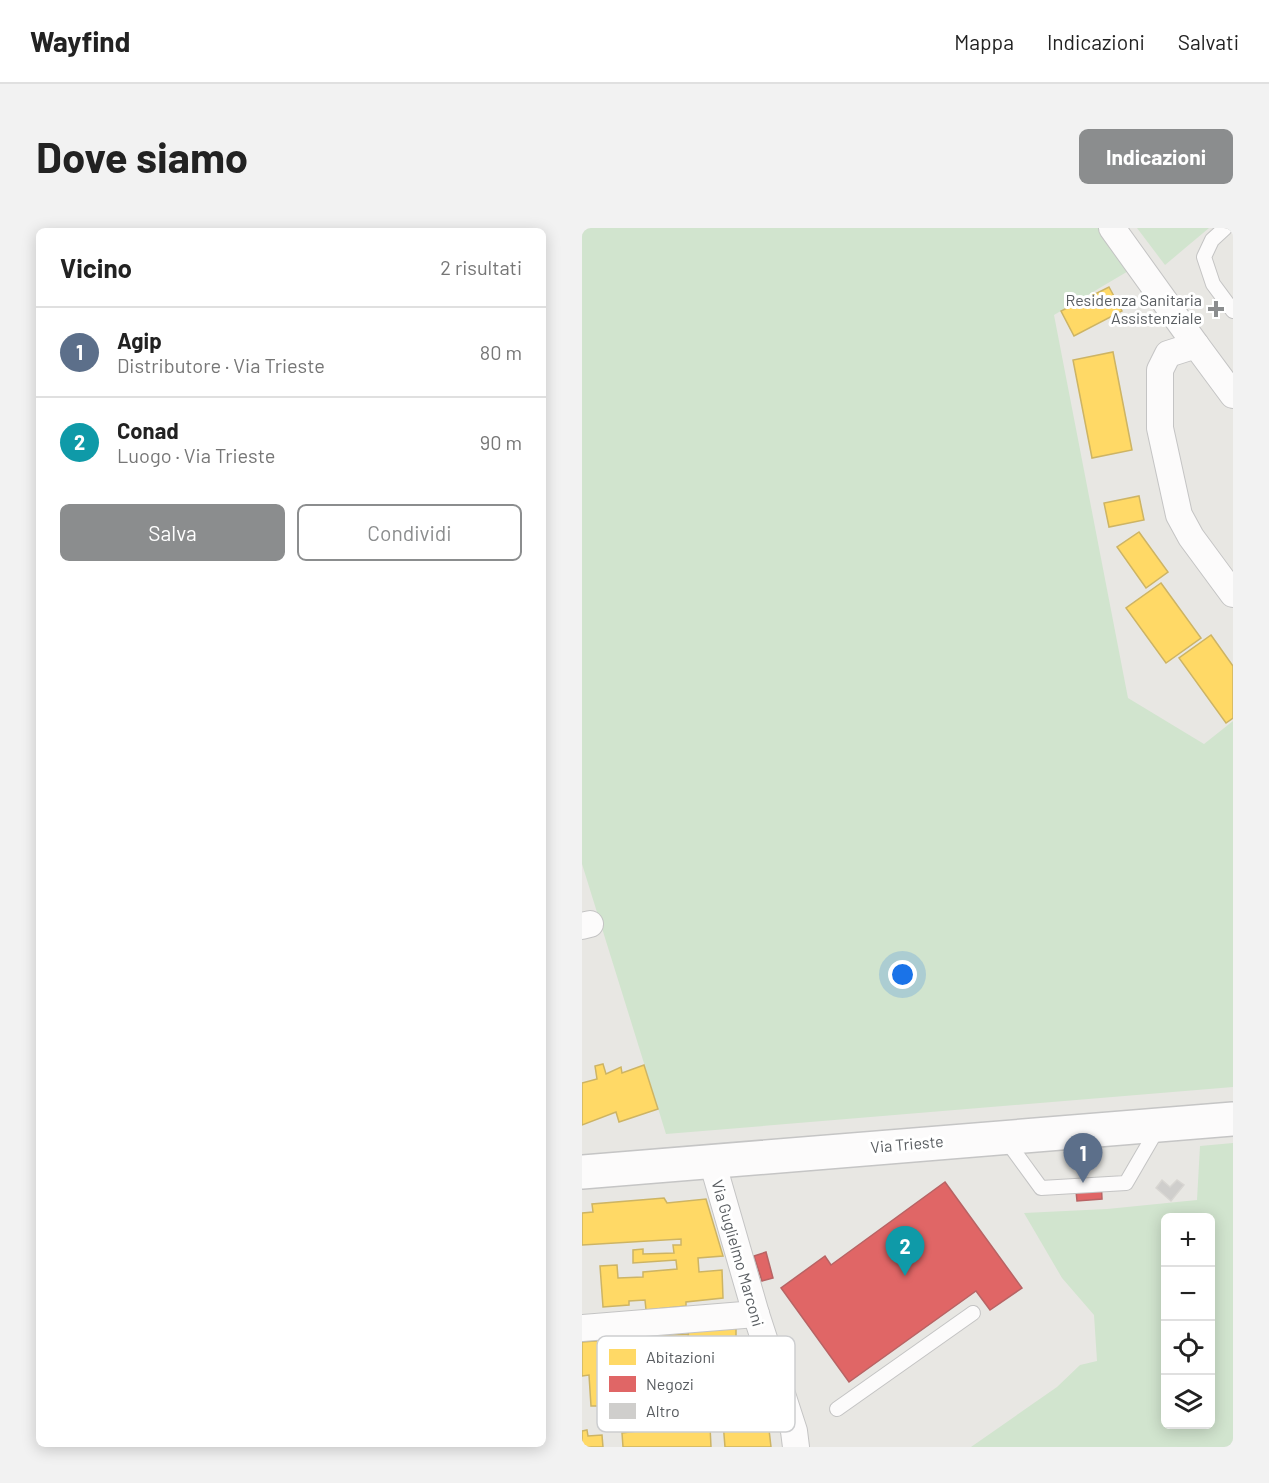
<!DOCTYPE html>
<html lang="it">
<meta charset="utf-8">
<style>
:root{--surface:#fff;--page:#f2f2f2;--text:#222;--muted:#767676;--line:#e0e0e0;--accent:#8b8d8e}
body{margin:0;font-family:Barlow,sans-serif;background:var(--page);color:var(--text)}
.controls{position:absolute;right:18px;bottom:18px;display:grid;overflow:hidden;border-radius:9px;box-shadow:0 3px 15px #0003}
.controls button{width:54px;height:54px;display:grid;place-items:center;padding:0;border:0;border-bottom:2px solid var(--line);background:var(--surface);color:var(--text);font:30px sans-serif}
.you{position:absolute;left:321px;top:747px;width:21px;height:21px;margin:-15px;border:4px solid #fff;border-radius:50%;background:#1a73e8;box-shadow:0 0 0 9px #1a73e833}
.badge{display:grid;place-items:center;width:39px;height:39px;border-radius:50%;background:var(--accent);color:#fff;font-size:20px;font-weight:700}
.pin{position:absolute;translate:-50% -50px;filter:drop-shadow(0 2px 3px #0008)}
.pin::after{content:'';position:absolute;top:32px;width:21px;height:18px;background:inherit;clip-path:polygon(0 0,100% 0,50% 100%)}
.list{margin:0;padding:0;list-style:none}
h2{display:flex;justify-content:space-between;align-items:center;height:78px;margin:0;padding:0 24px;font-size:26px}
h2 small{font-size:20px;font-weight:400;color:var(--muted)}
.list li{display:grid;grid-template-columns:39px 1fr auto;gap:18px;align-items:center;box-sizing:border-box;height:90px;padding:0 24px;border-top:2px solid var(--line)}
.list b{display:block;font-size:22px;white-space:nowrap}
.list p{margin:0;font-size:20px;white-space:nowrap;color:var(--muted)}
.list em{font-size:20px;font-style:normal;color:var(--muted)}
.actions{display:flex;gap:12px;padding:18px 24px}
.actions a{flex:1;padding:14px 0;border:2px solid var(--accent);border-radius:9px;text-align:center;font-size:21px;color:var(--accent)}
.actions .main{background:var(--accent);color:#fff}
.icon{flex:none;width:33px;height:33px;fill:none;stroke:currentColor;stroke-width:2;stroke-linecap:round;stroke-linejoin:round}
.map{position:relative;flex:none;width:651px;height:1219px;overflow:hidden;border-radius:9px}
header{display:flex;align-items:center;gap:36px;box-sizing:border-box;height:84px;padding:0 30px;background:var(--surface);border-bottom:2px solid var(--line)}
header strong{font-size:28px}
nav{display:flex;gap:33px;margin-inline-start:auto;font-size:21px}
.intro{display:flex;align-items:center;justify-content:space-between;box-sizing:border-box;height:144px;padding:0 36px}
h1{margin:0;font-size:42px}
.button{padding:15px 27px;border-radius:9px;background:var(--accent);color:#fff;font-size:21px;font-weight:700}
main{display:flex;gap:36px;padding:0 36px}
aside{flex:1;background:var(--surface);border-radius:9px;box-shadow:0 3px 15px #0003}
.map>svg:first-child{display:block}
.green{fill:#d1e4ce;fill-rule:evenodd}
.homes{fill:#ffd966;stroke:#cdb464;stroke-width:1.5}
.shops{fill:#e06666;stroke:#b86364;stroke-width:1.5}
.building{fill:#cfcecc;stroke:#d8d6d2;stroke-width:1.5}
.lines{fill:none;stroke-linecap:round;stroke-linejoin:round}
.lane-casing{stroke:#c4c4c4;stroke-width:16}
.street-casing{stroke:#c4c4c4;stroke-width:28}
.secondary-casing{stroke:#c5c5c5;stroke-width:36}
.lane{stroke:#fcfbfb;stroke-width:14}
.street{stroke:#fcfbfb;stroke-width:26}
.secondary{stroke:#fcfbfb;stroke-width:33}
.poi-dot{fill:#8b8d8e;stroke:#fff;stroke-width:2}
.labels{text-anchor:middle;stroke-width:6;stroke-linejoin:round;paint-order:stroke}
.poi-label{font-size:16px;fill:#595d61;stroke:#fff;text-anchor:end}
.street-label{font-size:16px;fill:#595d61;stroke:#fff}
.key{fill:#fff;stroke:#cdced0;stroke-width:1.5}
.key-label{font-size:16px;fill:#595d61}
</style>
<header>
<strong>Wayfind</strong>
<nav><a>Mappa</a><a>Indicazioni</a><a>Salvati</a></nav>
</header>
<div class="intro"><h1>Dove siamo</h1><a class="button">Indicazioni</a></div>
<main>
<aside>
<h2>Vicino<small>2 risultati</small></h2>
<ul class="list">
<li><span class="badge" style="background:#5c6f8a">1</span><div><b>Agip</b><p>Distributore · Via Trieste</p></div><em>80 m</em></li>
<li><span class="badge" style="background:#0f9aa8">2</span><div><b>Conad</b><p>Luogo · Via Trieste</p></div><em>90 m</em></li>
</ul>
<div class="actions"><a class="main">Salva</a><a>Condividi</a></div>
</aside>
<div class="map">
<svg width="651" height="1219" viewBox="0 0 651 1219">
<rect width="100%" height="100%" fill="#e8e7e3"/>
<g class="green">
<path d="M0 0H518L548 42 472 87 546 470 622 516 651 493V859L84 906 0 636Z"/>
<path d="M555 0H627L583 37Z"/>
<path d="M651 915V1219H389L475 1159 498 1137 515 1133 512 1087 480 1050 442 985 525 981 615 972 618 918ZM584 990H628V1196H584Z"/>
</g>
<g class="homes">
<path d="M527 59 540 83 492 108 479 83Z"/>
<path d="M531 124 550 222 510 230 491 132Z"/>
<path d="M557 268 562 292 527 299 522 275Z"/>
<path d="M557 304 586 344 564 360 535 319Z"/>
<path d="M579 355 619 410 584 435 544 380Z"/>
<path d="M629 407 651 438V490L644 495 597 430Z"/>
<path d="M21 836 24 846 39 839 40 845 62 837 76 881 37 894 34 884 0 897V855L15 851 13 838Z"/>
<path d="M82 970 85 975 124 971 141 1028 116 1030 117 1044 140 1042 141 1070 104 1074V1078L64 1082 63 1072 47 1073V1077L21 1079 18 1038 35 1037 36 1050 61 1049V1044L95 1041 94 1032 51 1035V1022L61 1021V1026L92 1025 91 1017H99V1011L0 1017V985L11 984 10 976Z"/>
<path d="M154 1097V1111L145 1112 147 1128H157V1134L152 1135 153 1151H148L146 1144 122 1145V1160L109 1162 106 1099Z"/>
<path d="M106 1106 107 1155 93 1156V1149L22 1154 24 1177 35 1176 36 1194 29 1195V1199L20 1200 18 1178H9L7 1147 0 1148V1114Z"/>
<path d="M154 1166V1179L184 1175 189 1219H143L140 1181 127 1182 126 1168Z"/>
<path d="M94 1192 95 1200 128 1198 129 1219H41L40 1205 62 1202V1195Z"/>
<path d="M5 1202 6 1208 20 1207 21 1219H0V1203Z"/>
</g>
<g class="shops">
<path d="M519 951 520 971 495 973 493 953Z"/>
<path d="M363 954 440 1060 408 1082 394 1063 267 1154 199 1060 243 1028 249 1037Z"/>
<path d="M184 1024 191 1050 180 1053 172 1028Z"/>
</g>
<path class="building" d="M580 952 588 959 595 952 602 957 589 973 574 960Z"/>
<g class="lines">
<g class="lane-casing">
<g id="lane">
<path d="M643 0 630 12 622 29 631 56 651 83"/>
<path d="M424 912 459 960 544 955 576 900"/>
<path d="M255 1181 391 1085"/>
</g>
</g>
<g class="street-casing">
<g id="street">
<path d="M530 0 614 117"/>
<path d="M651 167 614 117 586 126 578 142V200L597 287 609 309 651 366"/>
<path d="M0 698 8 696"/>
<path d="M130 933 174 1086 212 1203 214 1219"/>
<path d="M0 1100 174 1086"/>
</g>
</g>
<g class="secondary-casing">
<path id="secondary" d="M0 944 651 891"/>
</g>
<use href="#lane" class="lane"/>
<use href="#street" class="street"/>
<use href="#secondary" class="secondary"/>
</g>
<path class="poi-dot" d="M631 72h6v6h6v6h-6v6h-6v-6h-6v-6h6z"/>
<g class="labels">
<g class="poi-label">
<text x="620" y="78">Residenza Sanitaria<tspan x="620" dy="18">Assistenziale</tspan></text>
</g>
<g class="street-label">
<text transform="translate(325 916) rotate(-5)" y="6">Via Trieste</text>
<text transform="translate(156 1025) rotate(74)" y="6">Via Guglielmo Marconi</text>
</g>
</g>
<rect x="15" y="1108" width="198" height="96" rx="9" class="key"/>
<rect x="27" y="1121" width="27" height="16" fill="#ffd966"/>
<rect x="27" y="1148" width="27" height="16" fill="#e06666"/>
<rect x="27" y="1175" width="27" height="16" fill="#cfcecc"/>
<g class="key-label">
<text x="64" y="1135">Abitazioni</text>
<text x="64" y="1162">Negozi</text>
<text x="64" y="1189">Altro</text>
</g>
</svg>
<div class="controls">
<button>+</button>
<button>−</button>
<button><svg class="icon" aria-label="locate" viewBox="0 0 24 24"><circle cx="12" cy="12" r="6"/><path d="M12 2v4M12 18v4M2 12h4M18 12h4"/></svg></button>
<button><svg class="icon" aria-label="layers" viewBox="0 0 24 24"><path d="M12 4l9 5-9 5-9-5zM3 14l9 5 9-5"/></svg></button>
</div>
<div class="you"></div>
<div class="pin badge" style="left:501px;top:955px;background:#5c6f8a">1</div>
<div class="pin badge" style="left:323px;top:1048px;background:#0f9aa8">2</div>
</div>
</main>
